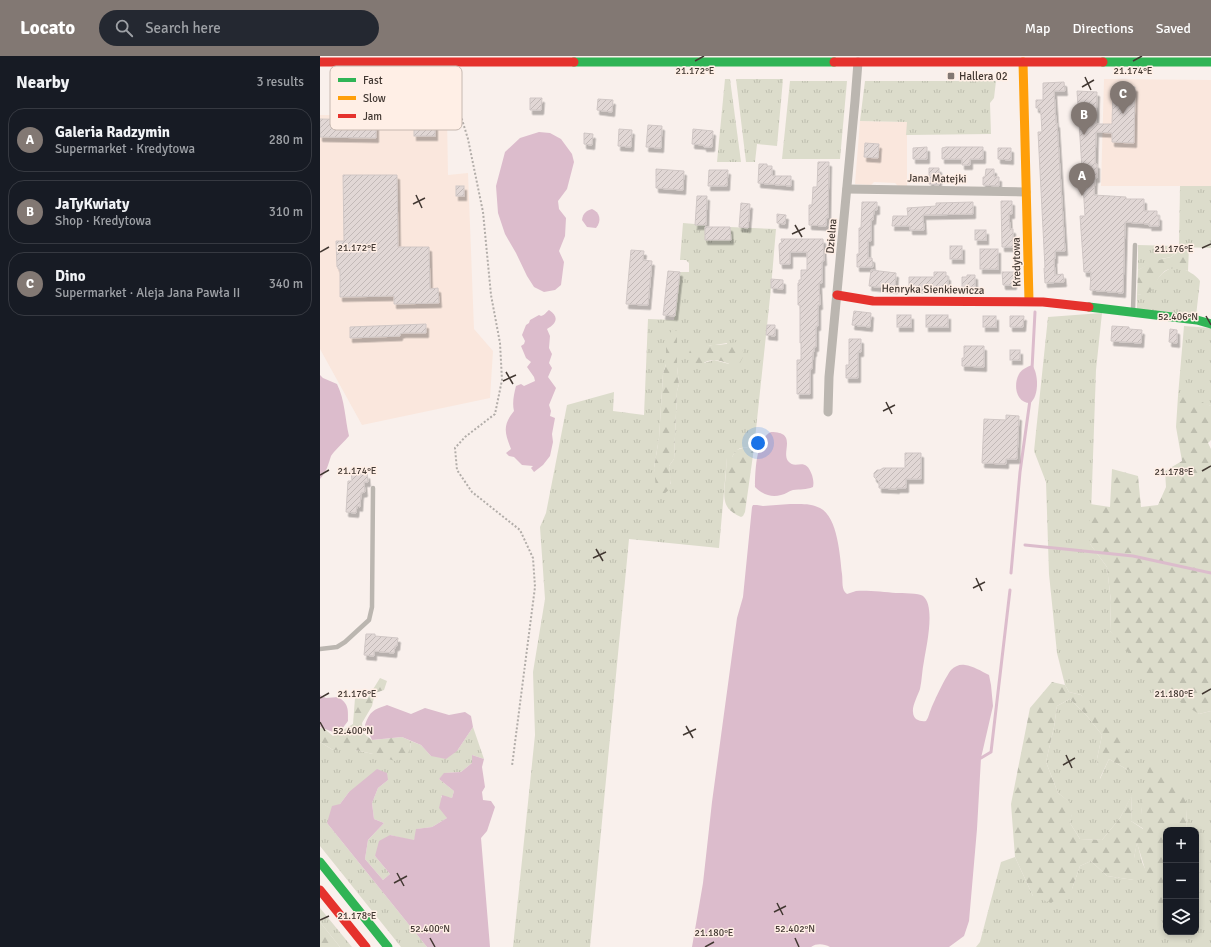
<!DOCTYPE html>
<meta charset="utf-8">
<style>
:root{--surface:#171b24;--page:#242831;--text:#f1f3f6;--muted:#9ea1a6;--line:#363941;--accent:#827873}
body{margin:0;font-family:Signika,sans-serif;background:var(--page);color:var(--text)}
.controls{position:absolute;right:12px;bottom:12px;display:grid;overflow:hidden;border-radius:8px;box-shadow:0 2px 6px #0003}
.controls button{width:36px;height:36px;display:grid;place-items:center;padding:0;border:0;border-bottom:1px solid var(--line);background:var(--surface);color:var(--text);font:20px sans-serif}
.you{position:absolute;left:438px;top:387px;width:14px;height:14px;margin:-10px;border:3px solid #fff;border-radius:50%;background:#1a73e8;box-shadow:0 0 0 6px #1a73e833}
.badge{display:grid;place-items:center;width:26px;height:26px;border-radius:50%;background:var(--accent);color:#fff;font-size:13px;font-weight:700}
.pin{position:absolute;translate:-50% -33px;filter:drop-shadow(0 1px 2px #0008)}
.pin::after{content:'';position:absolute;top:21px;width:14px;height:12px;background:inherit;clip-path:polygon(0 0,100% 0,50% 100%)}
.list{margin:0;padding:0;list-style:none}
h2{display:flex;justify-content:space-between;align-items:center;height:52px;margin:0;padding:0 16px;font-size:17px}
h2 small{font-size:13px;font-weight:400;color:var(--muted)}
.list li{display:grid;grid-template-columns:26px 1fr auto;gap:12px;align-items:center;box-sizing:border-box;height:64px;margin:0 8px 8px;padding:0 8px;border:1px solid var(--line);border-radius:16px}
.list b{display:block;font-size:15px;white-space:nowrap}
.list p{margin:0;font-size:13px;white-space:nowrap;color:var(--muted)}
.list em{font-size:13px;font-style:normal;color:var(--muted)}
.icon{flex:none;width:22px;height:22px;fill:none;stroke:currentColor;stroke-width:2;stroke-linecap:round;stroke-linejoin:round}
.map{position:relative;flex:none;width:891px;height:891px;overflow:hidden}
header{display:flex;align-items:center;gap:24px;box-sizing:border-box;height:56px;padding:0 20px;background:var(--accent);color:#fff}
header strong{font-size:19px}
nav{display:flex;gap:22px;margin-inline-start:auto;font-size:14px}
.search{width:280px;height:36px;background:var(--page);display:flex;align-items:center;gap:10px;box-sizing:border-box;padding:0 14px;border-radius:22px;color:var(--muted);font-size:15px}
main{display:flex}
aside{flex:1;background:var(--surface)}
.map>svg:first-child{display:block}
.built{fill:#fae7dd}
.grass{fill:url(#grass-tufts);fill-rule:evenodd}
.forest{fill:url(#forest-firs)}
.water{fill:#dcbccc}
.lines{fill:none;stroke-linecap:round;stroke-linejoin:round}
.stream{stroke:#dcbccc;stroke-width:3}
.building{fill:url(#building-hatch);stroke:#d0c7c5;filter:url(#shadow)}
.path{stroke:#b2ada9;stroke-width:2;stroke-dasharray:2 2;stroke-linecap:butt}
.lane{stroke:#bbb6b0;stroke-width:4.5}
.street{stroke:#bbb6b0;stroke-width:9}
.fast{stroke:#30b455;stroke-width:9}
.slow{stroke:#ff9f0a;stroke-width:9}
.jam{stroke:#e5322d;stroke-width:9}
.ticks{fill:none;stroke:#423832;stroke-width:1.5}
.poi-dot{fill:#827873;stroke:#ffefe6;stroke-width:1.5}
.labels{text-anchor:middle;stroke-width:3;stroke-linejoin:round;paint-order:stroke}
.poi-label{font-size:11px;fill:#423832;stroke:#ffefe6;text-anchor:start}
.street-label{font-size:11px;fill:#423832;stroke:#ffefe6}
.key{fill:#ffefe6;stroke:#c6b8b0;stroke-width:1}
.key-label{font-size:11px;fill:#423832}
.ticks-label{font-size:10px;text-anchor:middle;fill:#423832;stroke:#ffefe6;stroke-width:3;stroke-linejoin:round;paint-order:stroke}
</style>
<header>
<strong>Locato</strong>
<div class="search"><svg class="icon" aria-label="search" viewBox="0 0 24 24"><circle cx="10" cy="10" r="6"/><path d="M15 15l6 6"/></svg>Search here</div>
<nav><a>Map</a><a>Directions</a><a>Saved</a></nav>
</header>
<main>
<aside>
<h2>Nearby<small>3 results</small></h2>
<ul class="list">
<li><span class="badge">A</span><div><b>Galeria Radzymin</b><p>Supermarket · Kredytowa</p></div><em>280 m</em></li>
<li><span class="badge">B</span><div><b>JaTyKwiaty</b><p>Shop · Kredytowa</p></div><em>310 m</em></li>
<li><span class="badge">C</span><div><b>Dino</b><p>Supermarket · Aleja Jana Pawła II</p></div><em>340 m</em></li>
</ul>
</aside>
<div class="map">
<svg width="891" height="891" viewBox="0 0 891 891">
<defs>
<pattern id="grass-tufts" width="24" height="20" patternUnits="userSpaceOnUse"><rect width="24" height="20" fill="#dcdccb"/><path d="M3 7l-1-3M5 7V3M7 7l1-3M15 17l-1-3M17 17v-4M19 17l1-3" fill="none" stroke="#bebeaf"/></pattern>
<pattern id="forest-firs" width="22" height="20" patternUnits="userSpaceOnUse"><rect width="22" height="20" fill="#dcdccb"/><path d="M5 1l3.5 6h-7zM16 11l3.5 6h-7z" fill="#bebeaf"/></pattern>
<pattern id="building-hatch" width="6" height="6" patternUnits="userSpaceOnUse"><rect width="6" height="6" fill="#e1d7d5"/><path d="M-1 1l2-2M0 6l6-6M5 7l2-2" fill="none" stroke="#c2b9b7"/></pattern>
<filter id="shadow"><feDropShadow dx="2.5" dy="4.5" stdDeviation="0" flood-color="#0004"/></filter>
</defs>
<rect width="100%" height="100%" fill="#f9f0ec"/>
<g class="built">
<path d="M784 23 891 24V130H781Z"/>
<path d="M0 59 127 60 128 119 148 117 154 273 173 295 170 342 42 369 0 293Z"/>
<path d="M540 65 587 66V130H578L575 127 554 126 551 129 535 128Z"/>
</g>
<g class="grass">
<path d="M405 23H410L421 106H397Z"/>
<path d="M416 23H463L457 90 437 88 435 106H426Z"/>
<path d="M470 25H527L520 103H462Z"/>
<path d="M545 25H676L674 42 670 47 671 78 586 79 587 66 540 65Z"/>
<path d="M860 130H891V192L859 191Z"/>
<path d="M363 167 386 169 385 171 410 184V171L456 173 451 232 434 392C423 392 418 389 412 401L407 402 399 492 309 483 270 891H193L215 679 213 616 225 543 220 471 226 457 247 349 294 336 293 355 324 359 328 263 354 264 360 216H369V207L366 204H360ZM357 280V311L359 328 357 335 354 403 349 410 351 428 336 421 334 412 339 382 343 318 346 308V284ZM407 287 409 308 394 304 384 307 386 289H395Z"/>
<path d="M818 189 856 190V197L851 201 841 203 818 214Z"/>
<path d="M859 211C868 215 875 218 880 225L876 260 817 254V239C839 236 834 212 859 211Z"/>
<path d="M782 257 776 314 770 488 787 511 791 546 790 575 879 658 891 655V891H656L660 886 681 806 695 801 713 840 752 833 760 810 771 805 787 820 814 824V802L817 786 822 806 843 852 846 853V876H876V774H866L867 753 821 751 824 773 811 765 812 739 800 762 782 784 760 783 750 767 753 749 738 737 726 706 734 671 737 650 750 643 767 660 782 679 777 703 780 723 789 703 808 714 761 639 749 636 745 629 737 597 729 518 726 426 714 395 728 261Z"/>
<path d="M864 270 891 272V350L858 340Z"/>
<path d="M153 671 164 703 152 699V707L141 716 125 717 119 723 134 735 132 742 121 740 127 762 112 771 97 773 94 785 70 779 55 800 70 818 63 824 45 803 48 784 64 767 54 763 52 747 58 732 68 724 29 736 20 748 7 767 107 891H81L0 790V686L13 694H35L53 698 90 693 91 685 101 689 111 700 137 695Z"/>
<path d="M0 852 32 891H20L0 866Z"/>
</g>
<g class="forest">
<path d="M856 190 869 191 868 215C857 211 847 210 840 220 836 225 835 232 830 236 826 238 821 238 817 239L818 214 834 205 851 201 856 197Z"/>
<path d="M353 272 356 275 357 280V311L359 328 357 335 354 403 349 410 351 423 350 433 344 438 337 442 334 412 339 382 343 318 346 308V284Z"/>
<path d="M418 286C423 290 425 299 421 305 420 308 417 309 416 310 409 308 400 304 394 304 383 304 382 313 369 304 367 285 383 290 395 289 402 289 410 287 418 286Z"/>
<path d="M858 340 873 342 891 350V384L888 387 891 393V655L879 658 838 632 790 575 791 546 787 511 770 488V448L790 451 792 413 818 420 821 451 838 449 846 431 845 415 862 405 856 371Z"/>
<path d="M423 392H434L425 456 423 460 421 461C404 454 403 444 405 427 406 419 406 410 407 401H412L416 394Z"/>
<path d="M60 622 67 625 64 634 55 637 52 650 42 667 43 677 52 684 82 681 91 685 90 693 86 700 75 705 53 698 35 694H13L0 686V672L2 671 13 680 33 668 35 642 47 643Z"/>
<path d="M732 626 745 629 749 636 761 639 802 686 815 706 808 714 789 703 779 724 777 703 782 679 767 660 750 643 737 650 734 671 726 706 738 737 754 749 750 767 760 783 782 784 800 762 812 738 811 765 823 773 821 751 830 702 865 737 867 753 866 774H846V853H843L833 839 817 787 814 802V824L787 820 771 805 760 810 752 833 731 847 713 840 695 801 691 748 710 652Z"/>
<path d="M0 866 20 891H0Z"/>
</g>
<g class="water">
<path d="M219 76 230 77 241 83 252 98 254 106 247 133 238 145 239 153 246 162 245 180 239 195 244 206 241 229 235 234 224 236 214 231 207 220 196 197 185 178 178 157 176 130 185 96 200 82Z"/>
<path d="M272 153C280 156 282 165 276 172L267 171 262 164C263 157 266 155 272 153Z"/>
<path d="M229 254C240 261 236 268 227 273L230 280 229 292 232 298 229 307 232 312 228 321 236 332 229 349 231 355 230 360 235 362 232 378 233 386 230 400 223 409 214 416 211 412 213 410 202 409 194 401 189 400 186 397 191 393C185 377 182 370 194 355 192 347 194 338 196 330L201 328 204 330 215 325 214 321 207 311 211 306 206 302 201 290 204 288 205 285 202 279 206 269 209 267 210 264 219 259 221 260C225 259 226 256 229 254Z"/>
<path d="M712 309C719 318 719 341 710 347 696 347 693 329 699 318 702 313 707 311 712 309Z"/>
<path d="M0 319 3 322 17 328C25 344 25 363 29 380 26 384 13 396 11 400 8 409 7 415 0 423Z"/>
<path d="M451 376C478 376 461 396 468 405 476 415 485 399 492 419 493 423 494 426 493 431 486 434 480 433 473 434 469 435 466 438 461 439 451 442 442 438 435 431 435 417 436 382 451 376Z"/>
<path d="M470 448C480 448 491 447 500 452 518 461 520 501 522 518 523 525 521 534 527 538 530 537 533 536 536 535 546 534 565 536 576 537 582 537 599 537 603 540 616 550 606 592 604 605 602 614 602 624 600 633 598 639 592 650 593 656 593 664 601 666 606 665 609 661 609 657 611 653 614 645 626 620 631 614 635 610 640 608 645 609 653 610 661 615 669 619L671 629 673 650 661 702 657 773 649 865 644 880 629 891H510C504 888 497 887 491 891H372L383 827 392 746 417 562 423 541 432 451 433 449H437L443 450Z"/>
<path d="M0 639 6 642 18 641C29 648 28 653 28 665L22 673 13 676 0 671Z"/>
<path d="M67 649 91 658 105 652 129 659 145 656 151 660 153 671 137 695 126 703 111 700 101 689 82 681 52 684 45 669C50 655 53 654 67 649Z"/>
<path d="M152 699 164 703 162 711 165 731 162 736 163 744 171 745 175 751 167 775 161 782 170 891H107L7 767 12 750 20 748 29 736 57 713 67 717 68 724 58 732 52 747 54 763 64 767 48 784 45 803 63 824 70 818 55 800 59 785 70 779 94 784 96 773 112 771 127 762 119 752 122 739 132 742 134 735 119 723 124 717 141 716 152 707Z"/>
</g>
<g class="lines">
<g class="stream">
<path d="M712 313 715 256"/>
<path d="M705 489 813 500 891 517"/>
<path d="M691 517 700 416 710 344"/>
<path d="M661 702 671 696 690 534"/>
</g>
</g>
<g class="building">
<path d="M744 26 745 35H734L736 67H737L745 195H735V203H734L735 219 743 218 744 226 725 227 724 212H725L718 76H722L721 59 720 52H716V44H723V27Z"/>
<path d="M793 30 815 31 814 87 792 86V77L776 76 775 108H777V122H775L774 139 806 141V143H824V155H837V160H839V170H829L830 168 805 166 803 237 770 234 771 216H764L760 160H765L757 35 777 36 776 68H792Z"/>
<path d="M210 42H222L221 54H210Z"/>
<path d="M278 43 293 44 292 56 277 54Z"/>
<path d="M0 63 56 64V82L0 81Z"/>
<rect x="94" y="65" width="21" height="15"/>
<path d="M328 69 342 70 341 92 326 91Z"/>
<path d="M299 73 312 74 311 91 298 90Z"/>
<path d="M373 73 393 75 392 91H384V89L372 88Z"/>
<path d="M264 77 273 78 272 89 264 88Z"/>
<path d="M545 87 559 88 558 102 544 101Z"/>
<path d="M607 91V103H593V92Z"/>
<path d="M626 91H663V103H650V109H642V103H622V92Z"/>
<path d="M678 92H691V104L678 103Z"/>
<path d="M498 106H509L508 162H506V170L489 169V149H492L493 131H497Z"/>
<path d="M439 108H447V110H452V119L453 120H471V130L438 127Z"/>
<path d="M609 112H619V129L609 128Z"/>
<path d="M336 113 364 115 363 134 336 132Z"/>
<path d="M666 113H674V121H679V130L663 129V121H665Z"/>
<path d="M389 114H408L407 130H388Z"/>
<path d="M23 119H77L78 191H109L110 233 118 232 119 247 74 248V240L20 241V213H18V211H17L16 185H24Z"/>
<rect x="136" y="130" width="8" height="10"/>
<path d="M377 140H387L386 169H375Z"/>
<path d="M681 145H692V158H689L690 173H693V191H682Z"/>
<path d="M542 146H557V154H554L553 164H551V185H548V202H552L553 211H537V198H539V172H541Z"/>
<path d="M653 146V158L603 159 604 174H590V170H572L573 160H588L587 152 616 150V147Z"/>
<path d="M421 147 430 148 428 172 419 171Z"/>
<path d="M457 158 466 159 465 168 457 167Z"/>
<path d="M385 171H410L411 184H385Z"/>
<rect x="655" y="174" width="11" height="10"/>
<path d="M461 183H503L504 205H502V227H499L500 249H498V270H496V291H494V296H493L492 313H490V338H477V304H481V287H480V249H478V227H479V224H481V214H487V196H470V208H460L459 189 460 187H462Z"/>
<rect x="630" y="190" width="12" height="13"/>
<rect x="660" y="193" width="18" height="20"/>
<path d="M311 194 324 195 323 204 332 205 328 249 306 248Z"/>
<path d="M551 214 576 217 575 233 549 230Z"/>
<path d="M348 215 360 216 355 260 343 259Z"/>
<path d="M614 216H626V220H628V233L589 232V221H614Z"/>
<path d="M682 216H694V229H683Z"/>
<path d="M647 219H655V233H642V221H647Z"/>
<path d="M451 223 463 224V233L451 232Z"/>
<path d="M534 255 551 257 550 271 532 269Z"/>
<rect x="577" y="259" width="14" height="12"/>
<rect x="606" y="259" width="22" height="12"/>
<rect x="663" y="260" width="13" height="11"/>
<path d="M690 260H704L703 271H690Z"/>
<path d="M106 268V277H83L80 278V280L30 282V271Z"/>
<path d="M447 269H455V280L446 279Z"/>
<path d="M792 270 809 271V273L822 274 821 287 791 285Z"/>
<path d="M850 273 857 274V287L849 286Z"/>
<path d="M529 283H541V296H538V322H526V309H529Z"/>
<path d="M644 290H664V311L642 310V302H644Z"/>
<rect x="690" y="294" width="10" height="10"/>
<path d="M686 359 699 360 697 403H686V408L662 407 664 363 686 364Z"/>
<path d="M585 397H601V423H586V432H577V433L559 432V426L554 421V417L557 414H560L563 412H585Z"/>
<path d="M44 412 45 419 47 418 48 426H44L45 436 41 437 40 451 37 450 36 457 26 456 28 425H32L31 413Z"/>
<path d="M46 578H55V580L78 582 77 590H75L74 597 54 595V600L44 599Z"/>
</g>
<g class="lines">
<path class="path" d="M82 26 124 44 140 57 148 83 163 156 171 239 180 287 182 324 175 358 145 381 135 392 137 414 152 436 200 474 213 502 215 531 192 710"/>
<g class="lane">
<path d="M813 255 815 189"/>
<path d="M0 593 17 591 25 586 49 564 52 551 53 432"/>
</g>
<g class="street">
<path d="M527 133 706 136"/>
<path d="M508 356 509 321 535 45 538 6"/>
</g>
<g class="fast">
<path d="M254 6H514"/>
<path d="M783 6H891"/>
<path d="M769 251 877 264 891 268"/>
<path d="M0 806 68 891"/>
</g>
<path class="slow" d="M703 6 709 245"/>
<g class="jam">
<path d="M0 6H254"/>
<path d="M514 6H783"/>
<path d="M517 239 553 245 723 246 769 251"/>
<path d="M0 834 46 891"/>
</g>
</g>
<path class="ticks" d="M375 5 384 0M813 5 822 0M765 21 771 34M762 31 774 24M96 139 102 152M93 148 105 142M475 169 482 181M472 178 485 172M882 192 891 188M0 196 9 191M886 260 891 269M186 316 193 328M183 325 196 319M566 346 572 358M563 355 575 349M882 415 891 410M0 419 9 414M276 493 283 505M273 502 286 496M656 522 662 535M653 532 665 526M882 638 891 633M0 642 9 637M0 666 5 675M366 670 373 682M363 679 376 673M746 699 752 712M743 709 755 702M77 817 84 830M74 827 87 820M457 847 463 859M454 856 466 850M0 864 9 860M110 882 115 891M475 882 479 891M385 891 394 886"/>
<rect class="poi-dot" x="627" y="16" width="8" height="8" rx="2"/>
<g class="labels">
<g class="poi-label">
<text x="639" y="24">Hallera 02</text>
</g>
<g class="street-label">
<text transform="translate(617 122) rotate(1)" y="4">Jana Matejki</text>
<text transform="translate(511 180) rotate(-85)" y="4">Dzielna</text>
<text transform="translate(696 206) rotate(-91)" y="4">Kredytowa</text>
<text transform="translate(613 233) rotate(1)" y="4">Henryka Sienkiewicza</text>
</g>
</g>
<rect x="10" y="10" width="132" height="64" rx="6" class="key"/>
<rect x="18" y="22" width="18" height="4" fill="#30b455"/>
<rect x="18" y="40" width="18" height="4" fill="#ff9f0a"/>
<rect x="18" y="58" width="18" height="4" fill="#e5322d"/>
<g class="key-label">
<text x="43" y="28">Fast</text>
<text x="43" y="46">Slow</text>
<text x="43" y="64">Jam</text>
</g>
<g class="ticks-label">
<text x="375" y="18">21.172°E</text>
<text x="813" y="18">21.174°E</text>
<text x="37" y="195">21.172°E</text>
<text x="854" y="196">21.176°E</text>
<text x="858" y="264">52.406°N</text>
<text x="37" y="418">21.174°E</text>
<text x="854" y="419">21.178°E</text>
<text x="37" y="641">21.176°E</text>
<text x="854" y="641">21.180°E</text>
<text x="33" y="678">52.400°N</text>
<text x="37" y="863">21.178°E</text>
<text x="110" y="876">52.400°N</text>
<text x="475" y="876">52.402°N</text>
<text x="394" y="880">21.180°E</text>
</g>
</svg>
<div class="controls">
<button>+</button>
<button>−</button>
<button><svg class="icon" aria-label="layers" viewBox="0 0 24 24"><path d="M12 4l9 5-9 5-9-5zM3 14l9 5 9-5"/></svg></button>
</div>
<div class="you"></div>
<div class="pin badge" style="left:762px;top:140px">A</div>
<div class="pin badge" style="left:764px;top:79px">B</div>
<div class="pin badge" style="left:803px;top:58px">C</div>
</div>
</main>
